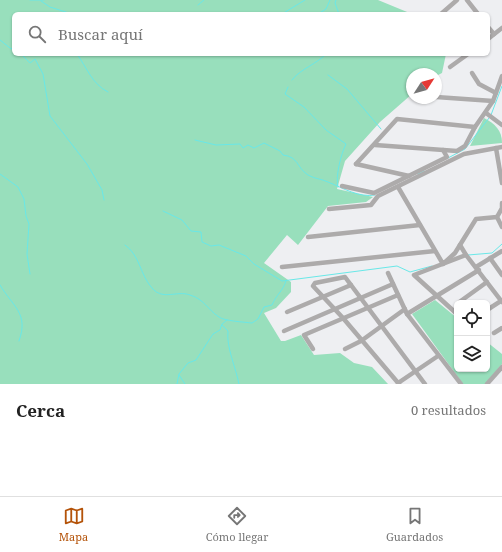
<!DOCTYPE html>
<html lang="es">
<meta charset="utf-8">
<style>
:root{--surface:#fff;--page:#f6f6f6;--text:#222;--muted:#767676;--line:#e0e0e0;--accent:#b45309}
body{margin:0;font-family:"Noto Serif",serif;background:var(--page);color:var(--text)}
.controls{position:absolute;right:12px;bottom:12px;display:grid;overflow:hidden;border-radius:6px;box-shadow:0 1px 3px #0004}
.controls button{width:36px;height:36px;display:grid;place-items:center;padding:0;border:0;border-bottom:1px solid var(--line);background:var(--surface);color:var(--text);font:20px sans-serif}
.compass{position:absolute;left:406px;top:68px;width:36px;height:36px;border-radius:50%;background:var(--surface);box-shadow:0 1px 3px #0004;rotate:54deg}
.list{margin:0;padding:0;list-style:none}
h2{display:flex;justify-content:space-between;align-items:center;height:52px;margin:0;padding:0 16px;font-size:17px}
h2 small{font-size:13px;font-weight:400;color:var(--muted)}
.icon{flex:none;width:22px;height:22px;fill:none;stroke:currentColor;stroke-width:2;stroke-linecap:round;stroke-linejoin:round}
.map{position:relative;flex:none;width:502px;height:384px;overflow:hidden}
.search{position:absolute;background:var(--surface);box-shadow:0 1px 3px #0004;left:12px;right:12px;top:12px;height:44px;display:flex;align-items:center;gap:10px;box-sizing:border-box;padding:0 14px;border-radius:6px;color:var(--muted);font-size:15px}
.sheet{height:112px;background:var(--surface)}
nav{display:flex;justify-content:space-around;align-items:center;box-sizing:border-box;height:56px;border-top:1px solid var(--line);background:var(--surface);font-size:11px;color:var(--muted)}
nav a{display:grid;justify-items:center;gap:2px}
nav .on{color:var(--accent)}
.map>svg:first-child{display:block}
.green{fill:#98dfbc}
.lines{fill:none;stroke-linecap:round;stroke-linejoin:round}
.stream{stroke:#69e8e8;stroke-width:1}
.minor{stroke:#adabab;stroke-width:4.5}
</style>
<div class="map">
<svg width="502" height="384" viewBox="0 0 502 384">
<rect width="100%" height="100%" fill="#eeeff2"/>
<g class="green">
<path d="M0 0H378L412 14H14V54H446L442 73 436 76V74H412V94L380 122 345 161 337 189 373 197 366 202 328 206 298 245 287 235 264 263 291 282V292L276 308 264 313 281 341H285L301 335 314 355 340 353 354 363 372 367 388 384H0Z"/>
<path d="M484 118C495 124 502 130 502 143L470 146Z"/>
<path d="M435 300 457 318V369H487V342L502 354V364L485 384H463L412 314Z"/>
</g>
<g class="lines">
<g class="stream">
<path d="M30 0H44"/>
<path d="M336 0 335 3 339 14"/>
<path d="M41 1 50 7 72 14"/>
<path d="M198 5 204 0"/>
<path d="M75 14H86"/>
<path d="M282 14 305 0"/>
<path d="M318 14 326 9 330 0"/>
<path d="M0 40 10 48 14 50"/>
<path d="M21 54 30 63 35 59 43 74 50 116 87 164 102 190 104 200"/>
<path d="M77 54C87 68 92 84 108 92"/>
<path d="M328 75 347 89 381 129"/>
<path d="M292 80C300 69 317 64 326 54"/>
<path d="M288 87 285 94 304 107 326 130 346 144C341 154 335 177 338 187"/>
<path d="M491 115 502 86"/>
<path d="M195 140 216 145 240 144 243 148 248 145 254 148 264 143 280 151 283 155C299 157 296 167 308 175 315 179 322 179 328 182 343 188 359 198 375 195"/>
<path d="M448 158 465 149 489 118"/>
<path d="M0 174 18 187 24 199 26 216 29 224 27 254 30 274"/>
<path d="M418 174 424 171"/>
<path d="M163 211 182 220 191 231 201 232 202 242 211 246 219 245 246 256 254 264 282 281 397 266 410 272 432 266"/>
<path d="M125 245C140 255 140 275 152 288 163 301 177 290 190 295 204 299 208 310 219 317 224 321 244 322 252 323L258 319 264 307 272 305C276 295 283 291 286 281"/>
<path d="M468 255 492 253 502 244"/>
<path d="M0 285C13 307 29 313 19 341"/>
<path d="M222 325 228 331C226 347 236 368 239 384"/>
<path d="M179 375 185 384"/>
<path d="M177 384 179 374 188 363 196 360 213 334 220 330 222 324 227 320"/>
</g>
<g class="minor">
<path d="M467 0 478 14"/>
<path d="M441 14 457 0"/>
<path d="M488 27 494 34"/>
<path d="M488 39 502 28"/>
<path d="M450 67 468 54"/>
<path d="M472 73 479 84 496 93"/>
<path d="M436 97 493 101"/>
<path d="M486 113 502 125"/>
<path d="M375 145 457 151 465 146 475 127"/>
<path d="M496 148 502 183"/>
<path d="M356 164 397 119 475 127 493 101 502 76"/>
<path d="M356 164 409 176"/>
<path d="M342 186 374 193 447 157 443 150"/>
<path d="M398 187 443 264 455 253 476 219 497 217"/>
<path d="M502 203V208L497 217 502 227"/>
<path d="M329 209 371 205 378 196 464 154 502 147"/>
<path d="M308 237 420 225"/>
<path d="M460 245 466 255 502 302"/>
<path d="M490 258 502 275"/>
<path d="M282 267 435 251"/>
<path d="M476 267 502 251"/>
<path d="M388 273 407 314 461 384"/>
<path d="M458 303 487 282"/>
<path d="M487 310 501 301"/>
<path d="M287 312 351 285"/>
<path d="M407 314 479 270"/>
<path d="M457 314 414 275 466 255"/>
<path d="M284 331 393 284"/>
<path d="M494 333 502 328"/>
<path d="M313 349 304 335 398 295"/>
<path d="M345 349 361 341 405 309"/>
<path d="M398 383 438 356"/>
<path d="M399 384 343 318 313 286 315 283 345 277 425 384"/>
<path d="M487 384 502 367"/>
</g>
</g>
</svg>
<div class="controls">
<button><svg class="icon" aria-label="locate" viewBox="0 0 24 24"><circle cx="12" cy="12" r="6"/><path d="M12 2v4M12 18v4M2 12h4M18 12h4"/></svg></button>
<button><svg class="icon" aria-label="layers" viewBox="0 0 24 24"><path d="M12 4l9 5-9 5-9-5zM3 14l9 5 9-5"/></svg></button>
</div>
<svg class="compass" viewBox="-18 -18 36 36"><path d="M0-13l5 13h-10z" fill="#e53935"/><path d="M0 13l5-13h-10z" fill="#767676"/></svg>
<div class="search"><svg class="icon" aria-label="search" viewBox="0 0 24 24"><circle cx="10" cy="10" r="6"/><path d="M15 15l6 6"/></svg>Buscar aquí</div>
</div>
<section class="sheet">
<h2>Cerca<small>0 resultados</small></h2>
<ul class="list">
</ul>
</section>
<nav>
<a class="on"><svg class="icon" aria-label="map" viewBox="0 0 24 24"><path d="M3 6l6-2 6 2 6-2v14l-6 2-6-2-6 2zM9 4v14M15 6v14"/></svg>Mapa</a>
<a><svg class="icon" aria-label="directions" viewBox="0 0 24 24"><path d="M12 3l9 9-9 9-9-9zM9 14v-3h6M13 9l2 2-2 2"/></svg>Cómo llegar</a>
<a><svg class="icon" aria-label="saved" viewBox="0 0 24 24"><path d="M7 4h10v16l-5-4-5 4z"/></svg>Guardados</a>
</nav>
